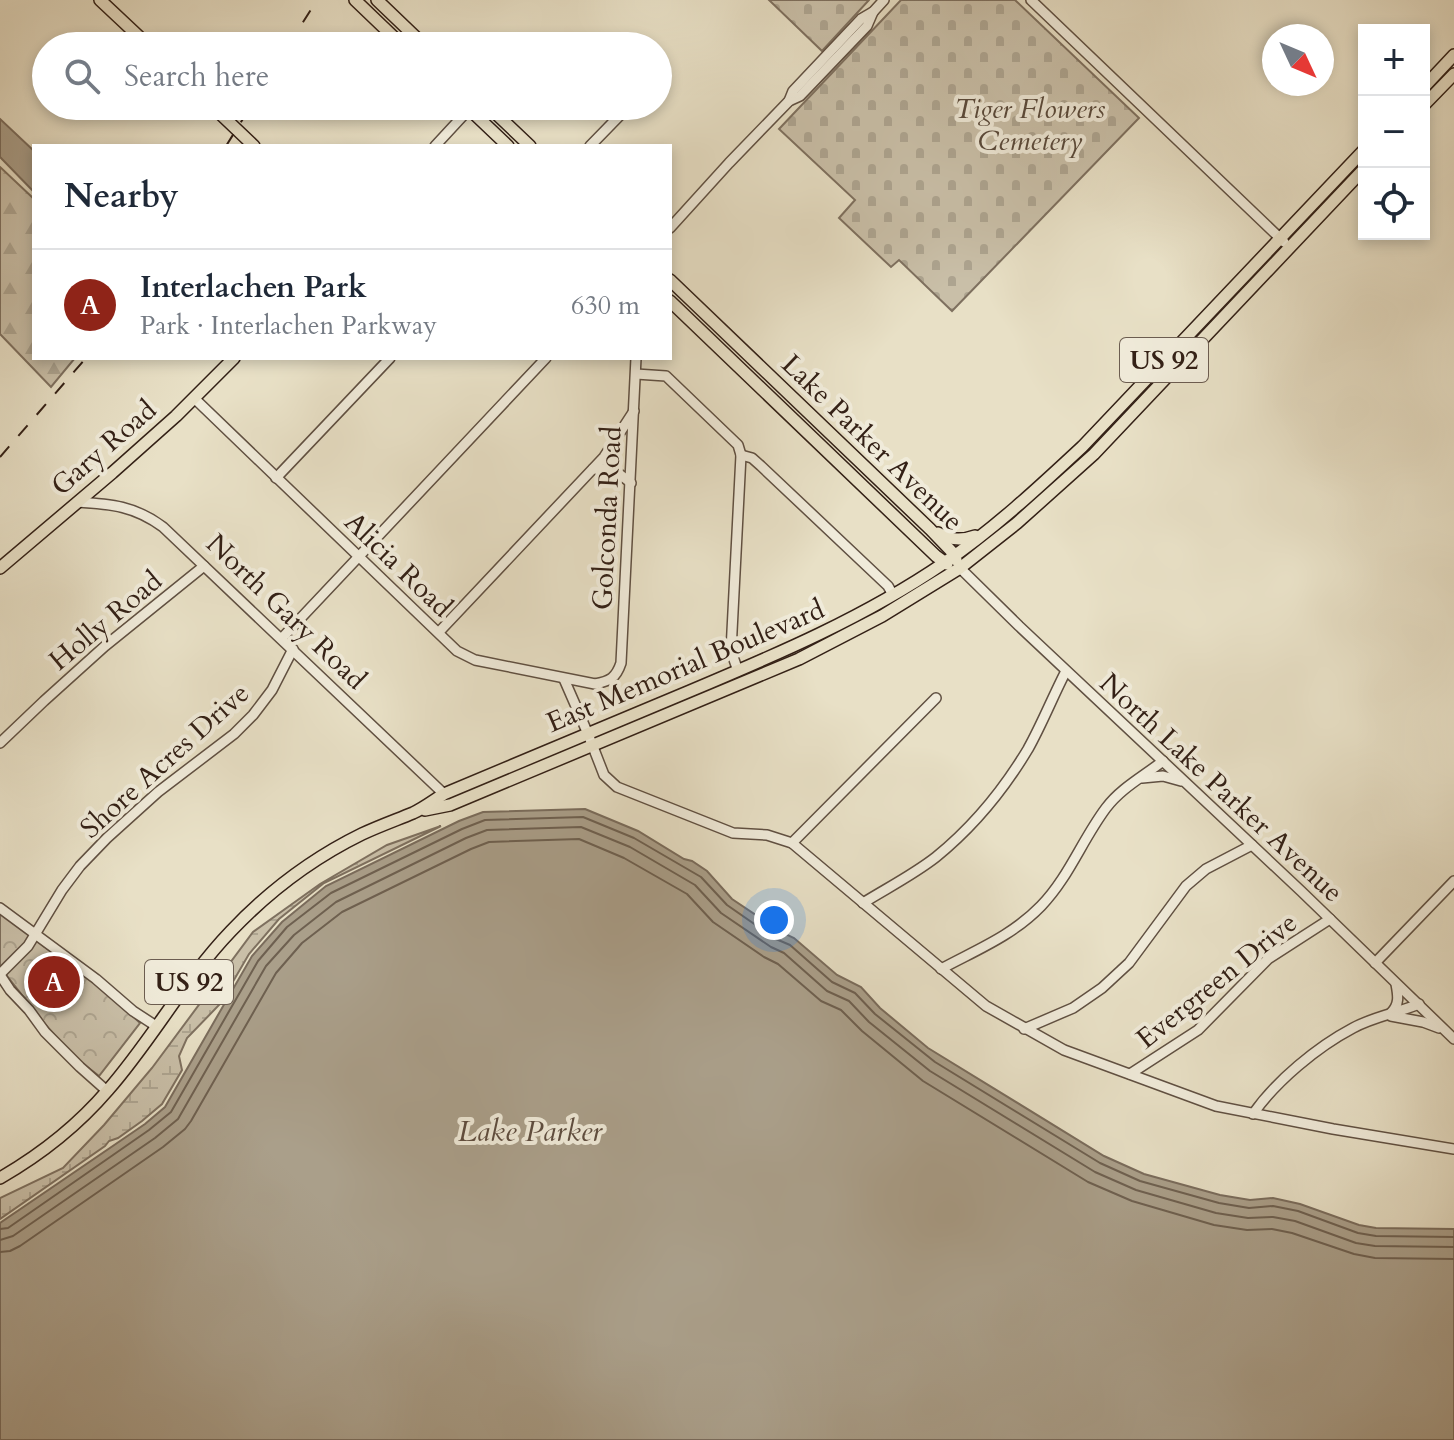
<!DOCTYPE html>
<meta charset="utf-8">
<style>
:root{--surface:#fff;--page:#f2f2f3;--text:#1f2937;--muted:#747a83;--line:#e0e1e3;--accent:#8f2418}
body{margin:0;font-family:Cardo,serif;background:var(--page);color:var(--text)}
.controls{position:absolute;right:24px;top:24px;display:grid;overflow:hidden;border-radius:0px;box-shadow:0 4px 12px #0003}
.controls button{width:72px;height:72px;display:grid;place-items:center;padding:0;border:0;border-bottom:2px solid var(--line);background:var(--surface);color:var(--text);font:40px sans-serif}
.compass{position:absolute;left:1262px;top:24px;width:72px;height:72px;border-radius:50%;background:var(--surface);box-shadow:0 4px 12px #0003;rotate:134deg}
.you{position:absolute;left:774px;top:920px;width:28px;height:28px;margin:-20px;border:6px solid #fff;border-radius:50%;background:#1a73e8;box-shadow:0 0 0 12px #1a73e833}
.badge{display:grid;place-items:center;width:52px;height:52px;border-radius:50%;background:var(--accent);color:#fff;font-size:26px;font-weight:700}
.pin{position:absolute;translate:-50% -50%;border:4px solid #fff;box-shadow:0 2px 8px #0006}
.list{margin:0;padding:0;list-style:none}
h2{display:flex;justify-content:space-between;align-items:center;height:104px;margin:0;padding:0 32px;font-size:34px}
h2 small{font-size:26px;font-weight:400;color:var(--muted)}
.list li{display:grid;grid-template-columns:52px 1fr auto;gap:24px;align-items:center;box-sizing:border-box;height:112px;padding:0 32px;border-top:2px solid var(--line)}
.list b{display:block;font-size:30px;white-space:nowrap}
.list p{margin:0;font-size:26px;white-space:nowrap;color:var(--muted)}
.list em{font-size:26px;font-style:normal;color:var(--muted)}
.icon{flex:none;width:44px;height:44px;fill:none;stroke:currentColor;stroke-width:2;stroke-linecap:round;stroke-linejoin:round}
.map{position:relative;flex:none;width:1454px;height:1440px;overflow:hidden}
.search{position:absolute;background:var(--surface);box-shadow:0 4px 12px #0003;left:32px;top:32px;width:640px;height:88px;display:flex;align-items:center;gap:20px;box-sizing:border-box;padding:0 28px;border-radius:44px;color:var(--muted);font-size:30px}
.panel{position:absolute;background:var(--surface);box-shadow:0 4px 12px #0003;left:32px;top:144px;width:640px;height:216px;border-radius:0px}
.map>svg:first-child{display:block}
.forest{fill:url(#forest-firs);stroke:#7e705f;stroke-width:2}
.wetland{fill:url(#wetland-marsh);stroke:#7e705f;stroke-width:2}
.cemetery{fill:url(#cemetery-stones);stroke:#7e705f;stroke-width:2}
.park{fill:url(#park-crowns);stroke:#7e705f;stroke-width:2}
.water{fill:#aa9f8a;stroke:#7a6c5c;stroke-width:2}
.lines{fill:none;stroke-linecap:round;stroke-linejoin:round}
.shore{stroke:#6e6050;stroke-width:2}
.minor-casing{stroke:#605042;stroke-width:12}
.major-casing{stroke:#332016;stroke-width:14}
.minor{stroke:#f0ebda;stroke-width:9}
.major{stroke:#e8e0c6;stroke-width:11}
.rail{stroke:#332016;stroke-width:2;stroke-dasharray:14 14;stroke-linecap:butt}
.labels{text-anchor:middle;stroke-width:8;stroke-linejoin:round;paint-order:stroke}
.shield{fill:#f0ebda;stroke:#6c5d51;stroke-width:2}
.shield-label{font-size:26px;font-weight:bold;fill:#332016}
.park-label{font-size:28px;font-style:italic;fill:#58483a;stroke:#f0ebda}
.street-label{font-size:28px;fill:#332016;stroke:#f0ebda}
.water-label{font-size:30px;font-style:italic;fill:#5d4c3f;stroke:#f0ebda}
</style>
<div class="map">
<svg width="1454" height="1440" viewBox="0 0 1454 1440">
<defs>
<pattern id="forest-firs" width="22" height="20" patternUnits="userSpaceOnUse" patternTransform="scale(2)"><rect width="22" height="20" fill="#c9bfa8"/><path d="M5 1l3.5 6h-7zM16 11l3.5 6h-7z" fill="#ada490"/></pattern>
<pattern id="wetland-marsh" width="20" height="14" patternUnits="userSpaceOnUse" patternTransform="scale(2)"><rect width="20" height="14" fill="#c9bfa8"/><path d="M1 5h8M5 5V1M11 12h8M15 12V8" fill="none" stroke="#ada490"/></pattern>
<pattern id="cemetery-stones" width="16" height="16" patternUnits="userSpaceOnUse" patternTransform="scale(2)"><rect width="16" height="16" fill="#c9bfa8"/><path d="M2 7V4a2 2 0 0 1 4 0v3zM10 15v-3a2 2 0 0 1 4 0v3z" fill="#ada490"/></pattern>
<pattern id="park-crowns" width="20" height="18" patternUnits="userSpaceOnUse" patternTransform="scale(2)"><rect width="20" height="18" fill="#c9bfa8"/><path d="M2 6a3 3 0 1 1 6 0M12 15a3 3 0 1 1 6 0" fill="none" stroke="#ada490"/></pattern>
</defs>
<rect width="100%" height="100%" fill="#e8e0c6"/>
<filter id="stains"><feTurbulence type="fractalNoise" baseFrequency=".0025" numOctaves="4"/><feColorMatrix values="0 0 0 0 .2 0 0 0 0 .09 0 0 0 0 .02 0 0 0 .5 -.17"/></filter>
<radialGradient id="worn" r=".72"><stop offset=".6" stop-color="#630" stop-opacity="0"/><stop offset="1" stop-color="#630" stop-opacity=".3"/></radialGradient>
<path class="forest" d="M0 167 34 199V358H75L51 387 0 334Z"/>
<path class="wetland" d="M441 826 324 883 279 919 249 954 220 1004 187 1038 179 1056 182 1070 162 1104 142 1121 118 1138 109 1141 105 1146 0 1219V1198L63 1168 104 1125 152 1068 253 932 320 884 387 845Z"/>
<g class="cemetery">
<path d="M769 0H869L822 51Z"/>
<path d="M901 0H1015L1139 118 952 311 899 260 891 267 839 218 855 200 779 129Z"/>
</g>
<path class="park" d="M0 911 112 996 140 1023 99 1076 72 1055 44 1023 0 967Z"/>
<g class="water">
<path d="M0 119 34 151V192L0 157Z"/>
<path d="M585 809 638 831 684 859 692 861 707 871 732 899 781 932 794 938 837 975 861 987 880 1008 928 1048 1104 1156 1144 1174 1220 1195 1250 1200 1273 1198 1300 1204 1359 1225 1376 1228 1454 1229V1440H0V1223L145 1124 165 1107 252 956 282 922 326 886 459 821 483 812Z"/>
</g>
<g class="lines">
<g class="shore">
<path d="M0 1229 8 1228 149 1130 171 1112 258 961 287 927 331 893 462 829 485 820 583 817 634 838 701 877 727 905 776 939 790 945 832 982 855 993 875 1014 935 1062 1100 1163 1140 1181 1219 1203 1249 1208 1273 1206 1298 1211 1358 1233 1376 1236 1454 1237"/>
<path d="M0 1240 13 1236 155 1138 178 1119 266 966 294 935 336 902 466 838 487 830 581 827 630 847 695 885 721 913 771 947 784 953 827 991 849 1001 869 1022 930 1071 1095 1172 1136 1190 1216 1213 1248 1218 1273 1217 1295 1221 1356 1243 1375 1246 1454 1247"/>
<path d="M0 1252 10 1251 20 1246 163 1147 185 1129 191 1121 276 973 302 943 342 912 471 849 489 842 579 839 624 858 687 894 713 922 764 957 778 964 821 1001 841 1010 862 1031 923 1081 1088 1182 1132 1201 1214 1225 1247 1230 1272 1229 1292 1233 1354 1254 1375 1258 1454 1259"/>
</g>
<g class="minor-casing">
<g id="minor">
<path d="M1031 0 1284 242"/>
<path d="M789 101 793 91 861 19 873 12 884 0"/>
<path d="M435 146 472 106"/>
<path d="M590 146 629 106"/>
<path d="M670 228 729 163 789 101 800 96 867 26 873 12"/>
<path d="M636 374 666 376 738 445 741 455 731 651 738 671"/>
<path d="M194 398 457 651 475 660 595 684C610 681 616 678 621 663L636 358"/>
<path d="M741 455 752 458 761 466 888 586 893 595"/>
<path d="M593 469H613L631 483"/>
<path d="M276 478 390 358"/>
<path d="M77 502C111 504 135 506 163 527L444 794"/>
<path d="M960 568 1019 626 1301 891 1454 1039"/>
<path d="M439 632 604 457 634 411"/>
<path d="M282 638 546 358"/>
<path d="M564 679 588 734 604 775 617 787 733 833 767 835 792 843 986 1006 1064 1050 1216 1106 1333 1129 1454 1149"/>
<path d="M0 743 44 701 105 646 204 566"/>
<path d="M1142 778 1163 776 1181 781"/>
<path d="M792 843 936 698"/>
<path d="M863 903C887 888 913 875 936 857 973 827 1004 789 1028 749 1042 724 1053 696 1066 671"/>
<path d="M0 908 96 979 133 1011 156 1026"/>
<path d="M1375 963 1454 881"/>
<path d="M941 969C976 950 1012 936 1041 906 1069 877 1082 840 1106 808 1121 788 1144 776 1163 761"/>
<path d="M0 974 28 946 62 890 80 866 107 838 158 792 234 734 253 715 272 690 293 649"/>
<path d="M0 975 10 990 29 1010 45 1032 80 1067 107 1091"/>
<path d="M1391 1013C1400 1004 1398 995 1396 984"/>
<path d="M1391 1016 1423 1022 1439 1028"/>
<path d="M1024 1029 1073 1008 1102 988 1129 963 1186 886 1206 869 1252 845"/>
<path d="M1130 1074 1198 1030 1268 959 1330 919"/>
<path d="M1253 1114C1276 1081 1317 1047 1353 1028 1373 1017 1397 1013 1419 1004"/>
</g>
</g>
<g class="major-casing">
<g id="major">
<path d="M100 0 149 46"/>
<path d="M355 0 403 46"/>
<path d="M377 0 425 46"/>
<path d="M1424 87 1454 55"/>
<path d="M1424 105 1454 74"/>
<path d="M212 106 254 146"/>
<path d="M466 106 508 146"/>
<path d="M488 106 530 146"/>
<path d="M670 280 930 529 955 555 956 560"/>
<path d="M670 301 936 556 947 564"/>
<path d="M938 533C950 540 961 541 975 536"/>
<path d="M0 568 112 473 176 416 234 358"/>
<path d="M425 810 450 805 799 659 882 616 960 568 1017 523 1094 454 1364 169"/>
<path d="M0 1178C40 1155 78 1125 108 1090 152 1040 184 980 231 931 268 892 313 858 362 834 379 826 396 820 413 813 424 808 434 800 444 794 526 760 608 726 690 691 778 654 865 617 944 563 994 529 1039 487 1083 446L1364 150"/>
</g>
</g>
<use href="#minor" class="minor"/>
<use href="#major" class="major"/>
<g class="rail">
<path d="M288 46 317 0"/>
<path d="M226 146 251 106"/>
<path d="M0 457 86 358"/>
</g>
</g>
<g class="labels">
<g class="shield">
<rect x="1120" y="338" width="88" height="44" rx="6"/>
<rect x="145" y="960" width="88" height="44" rx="6"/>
</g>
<g class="shield-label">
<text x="1164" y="369">US 92</text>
<text x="189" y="991">US 92</text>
</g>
<g class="park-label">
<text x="1030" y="118">Tiger Flowers<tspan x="1030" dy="32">Cemetery</tspan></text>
</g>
<g class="street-label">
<text transform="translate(873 442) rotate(44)" y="10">Lake Parker Avenue</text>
<text transform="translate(103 447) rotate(-41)" y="10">Gary Road</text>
<text transform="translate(606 518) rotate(-87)" y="10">Golconda Road</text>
<text transform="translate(399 564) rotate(44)" y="10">Alicia Road</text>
<text transform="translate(287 611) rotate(44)" y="10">North Gary Road</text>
<text transform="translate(105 620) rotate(-40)" y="10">Holly Road</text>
<text transform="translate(685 665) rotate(-23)" y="10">East Memorial Boulevard</text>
<text transform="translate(164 760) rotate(-42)" y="10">Shore Acres Drive</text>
<text transform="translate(1222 787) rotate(43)" y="10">North Lake Parker Avenue</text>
<text transform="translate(1216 980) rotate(-39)" y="10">Evergreen Drive</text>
</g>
<g class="water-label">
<text x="530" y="1141">Lake Parker</text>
</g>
</g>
<rect width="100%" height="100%" filter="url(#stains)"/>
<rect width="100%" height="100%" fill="url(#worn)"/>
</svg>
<div class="controls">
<button>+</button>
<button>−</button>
<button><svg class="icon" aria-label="locate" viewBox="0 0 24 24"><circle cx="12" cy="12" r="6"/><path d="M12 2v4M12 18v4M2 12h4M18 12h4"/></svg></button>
</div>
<svg class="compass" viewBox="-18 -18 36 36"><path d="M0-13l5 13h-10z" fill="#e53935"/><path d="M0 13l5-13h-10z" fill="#747a83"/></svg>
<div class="you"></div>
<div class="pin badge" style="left:54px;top:982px">A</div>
<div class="search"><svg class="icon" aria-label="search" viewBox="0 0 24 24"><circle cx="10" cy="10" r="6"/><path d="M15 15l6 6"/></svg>Search here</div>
<section class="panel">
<h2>Nearby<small></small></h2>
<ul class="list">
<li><span class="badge">A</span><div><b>Interlachen Park</b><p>Park · Interlachen Parkway</p></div><em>630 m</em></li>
</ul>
</section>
</div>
